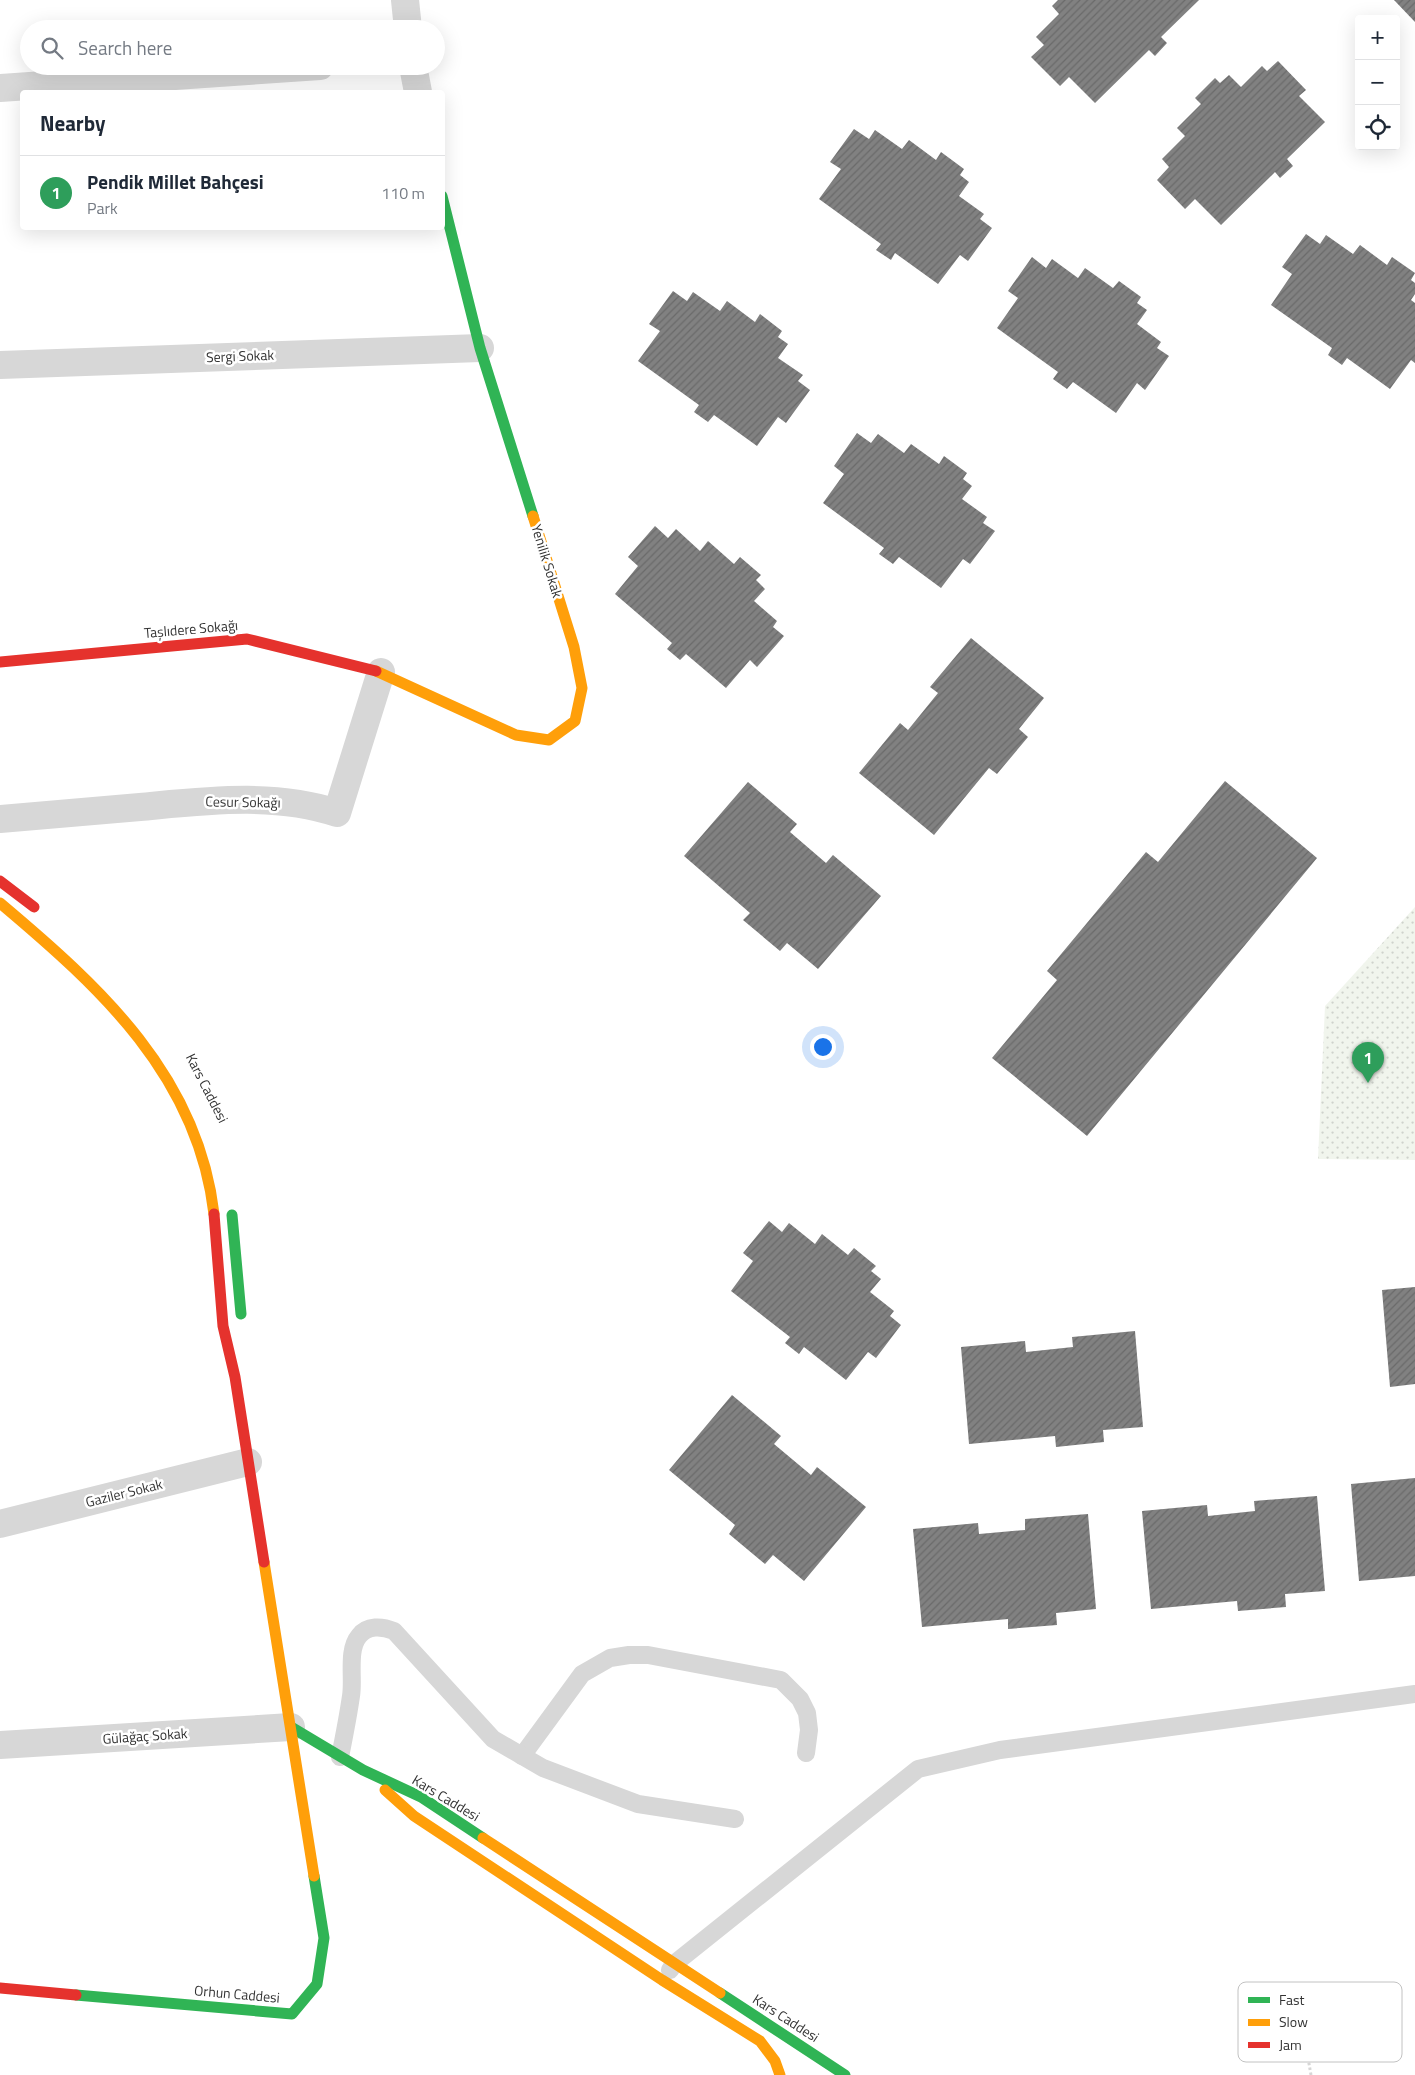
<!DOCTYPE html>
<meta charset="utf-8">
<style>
:root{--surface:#fff;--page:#f6f6f7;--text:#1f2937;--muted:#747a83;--line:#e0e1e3;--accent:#7a7a7a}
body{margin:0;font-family:"Titillium Web",sans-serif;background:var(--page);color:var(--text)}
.controls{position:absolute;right:15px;top:15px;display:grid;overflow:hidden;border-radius:5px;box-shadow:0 5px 20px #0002}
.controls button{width:45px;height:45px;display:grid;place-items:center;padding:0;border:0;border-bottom:1px solid var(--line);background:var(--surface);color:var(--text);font:25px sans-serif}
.you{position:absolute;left:822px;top:1046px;width:18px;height:18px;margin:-12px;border:4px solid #fff;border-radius:50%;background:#1a73e8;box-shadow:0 0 0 8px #1a73e833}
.badge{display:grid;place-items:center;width:32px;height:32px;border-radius:50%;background:var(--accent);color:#fff;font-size:16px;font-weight:700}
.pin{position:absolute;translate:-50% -41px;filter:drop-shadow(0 1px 2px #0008)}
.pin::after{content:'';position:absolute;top:26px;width:18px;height:15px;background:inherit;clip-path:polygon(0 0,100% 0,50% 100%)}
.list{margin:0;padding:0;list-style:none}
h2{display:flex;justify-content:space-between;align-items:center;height:65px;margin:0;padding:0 20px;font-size:21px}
h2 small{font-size:16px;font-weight:400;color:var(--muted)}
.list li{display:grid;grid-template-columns:32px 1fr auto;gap:15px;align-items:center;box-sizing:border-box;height:75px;padding:0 20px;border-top:1px solid var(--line)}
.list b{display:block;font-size:19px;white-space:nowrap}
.list p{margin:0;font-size:16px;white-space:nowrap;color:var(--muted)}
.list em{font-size:16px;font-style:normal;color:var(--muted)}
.icon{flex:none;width:28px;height:28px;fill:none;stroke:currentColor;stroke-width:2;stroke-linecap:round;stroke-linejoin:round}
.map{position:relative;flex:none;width:1415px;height:2075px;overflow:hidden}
.search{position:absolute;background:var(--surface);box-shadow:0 5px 20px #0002;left:20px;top:20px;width:425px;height:55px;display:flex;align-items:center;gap:12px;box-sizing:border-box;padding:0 18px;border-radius:28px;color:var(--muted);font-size:19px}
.panel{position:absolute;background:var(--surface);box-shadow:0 5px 20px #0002;left:20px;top:90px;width:425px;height:140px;border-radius:5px}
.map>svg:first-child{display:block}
.green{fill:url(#green-dots)}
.building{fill:url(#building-hatch)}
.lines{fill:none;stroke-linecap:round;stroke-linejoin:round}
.path{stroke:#d6d6d6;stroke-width:3;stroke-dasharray:2.5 2.5;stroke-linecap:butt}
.lane{stroke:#d7d7d7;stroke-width:18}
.street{stroke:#d7d7d7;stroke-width:28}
.fast{stroke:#30b455;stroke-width:11}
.slow{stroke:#ff9f0a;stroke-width:11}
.jam{stroke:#e5322d;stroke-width:11}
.labels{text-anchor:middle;stroke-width:5;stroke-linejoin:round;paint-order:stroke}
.street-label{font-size:14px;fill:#333;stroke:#fff}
.key{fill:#fff;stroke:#c2c2c2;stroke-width:1}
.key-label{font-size:14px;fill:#333}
</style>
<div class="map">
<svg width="1415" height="2075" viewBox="0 0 1415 2075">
<defs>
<pattern id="green-dots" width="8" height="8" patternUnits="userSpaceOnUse" patternTransform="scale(1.25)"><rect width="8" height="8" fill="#f1f5ed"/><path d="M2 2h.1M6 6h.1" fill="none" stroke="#cfd2cc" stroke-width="1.8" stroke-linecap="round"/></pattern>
<pattern id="building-hatch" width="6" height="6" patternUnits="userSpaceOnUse" patternTransform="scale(1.25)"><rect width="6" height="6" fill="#818181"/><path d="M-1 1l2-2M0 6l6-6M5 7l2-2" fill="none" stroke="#6a6a6a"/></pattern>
</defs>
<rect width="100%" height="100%" fill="#fff"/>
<path class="green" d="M1415 907V1160L1318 1159 1325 1006Z"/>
<g class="building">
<path d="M1058 0H1199L1161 37 1167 43 1155 56 1149 50 1095 103 1069 77 1060 86 1031 57 1044 45 1036 37 1059 14 1052 6Z"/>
<path d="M1394 0H1415V22Z"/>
<path d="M1278 61 1306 90 1299 96 1325 122 1287 159 1293 166 1280 178 1275 172 1221 225 1195 199 1185 209 1157 180 1169 167 1162 159 1185 136 1177 128 1201 104 1195 98 1215 78 1220 83 1229 75 1241 87 1262 66 1267 71Z"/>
<path d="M854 129 869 139 875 130 902 149 909 140 936 160 941 152 964 169 960 175 969 182 959 196 984 214 980 219 992 228 968 261 960 255 938 284 895 253 891 260 876 250 881 244 819 199 841 169 830 162Z"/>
<path d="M1306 234 1320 244 1326 235 1353 254 1360 245 1387 265 1392 257 1415 273 1411 280 1415 283V294L1411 300 1415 303V363L1411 360 1390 389 1347 358 1342 365 1328 355 1332 348 1271 305 1292 274 1282 267Z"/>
<path d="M1032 257 1046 268 1052 259 1078 278 1085 268 1113 288 1119 281 1141 297 1137 303 1147 310 1137 324 1161 342 1157 348 1169 356 1145 390 1137 383 1116 413 1073 382 1067 389 1053 379 1058 372 997 328 1018 298 1008 291Z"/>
<path d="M673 291 687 301 693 292 720 311 727 301 755 322 760 314 782 331 778 337 788 344 778 358 803 375 798 381 810 390 786 423 778 417 757 446 714 415 708 422 694 412 699 405 638 361 660 331 649 324Z"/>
<path d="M857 433 871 443 878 434 904 453 911 444 939 464 944 456 967 473 963 479 972 486 962 499 987 517 983 523 995 531 970 564 963 559 941 588 899 557 893 564 879 554 884 548 823 503 844 474 834 466Z"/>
<path d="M655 526 668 538 676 529 700 551 708 541 734 564 740 557 761 575 756 580 765 589 754 601 777 621 773 627 784 636 757 667 750 660 726 688 686 654 680 660 667 649 672 643 615 594 638 566 628 557Z"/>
<path d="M971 638 1044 698 1019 729 1028 737 997 774 989 768 934 835 859 773 900 723 908 730 938 693 930 687Z"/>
<path d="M1225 781 1317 858 1087 1136 992 1058 1057 980 1047 971 1146 852 1158 862Z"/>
<path d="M748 782 797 824 790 832 826 863 833 855 881 896 818 969 787 943 780 951 743 920 750 913 684 856Z"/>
<path d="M769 1221 782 1232 789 1223 815 1244 822 1234 848 1255 854 1248 876 1266 871 1271 881 1279 870 1292 894 1311 890 1316 901 1325 876 1358 868 1352 846 1380 804 1347 799 1354 785 1343 790 1337 731 1291 753 1261 743 1253Z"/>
<path d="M1415 1287V1384L1390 1387 1382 1290Z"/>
<path d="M1135 1331 1143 1427 1103 1430 1104 1442 1056 1447 1055 1436 969 1444 961 1347 1025 1341 1026 1352 1073 1347 1072 1337Z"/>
<path d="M732 1395 781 1436 774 1444 811 1475 817 1467 866 1507 804 1581 773 1555 765 1564 729 1534 735 1525 669 1470Z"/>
<path d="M1415 1478V1576L1359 1581 1351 1484Z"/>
<path d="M1317 1496 1325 1591 1285 1594 1286 1607 1238 1611 1237 1601 1151 1609 1142 1511 1207 1505 1208 1516 1255 1511 1254 1501Z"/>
<path d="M1088 1514 1096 1609 1056 1613 1057 1625 1008 1629V1619L922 1627 913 1529 978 1523 979 1534 1025 1530V1519Z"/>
</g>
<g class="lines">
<g class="path">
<path d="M1296 2053 1298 2060 1308 2058"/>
<path d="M1311 2075 1308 2058 1380 2046"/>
</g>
<g class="lane">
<path d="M522 1756 582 1674 610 1658 629 1655H648L781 1680 800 1699 807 1713 809 1730 806 1753"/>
<path d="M340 1757C344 1737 348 1717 351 1696 354 1679 347 1650 359 1636 367 1625 382 1626 394 1631L493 1739 543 1768 638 1804 735 1819"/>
<path d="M670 1970 674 1964 918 1769 1000 1750 1415 1694"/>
</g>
<g class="street">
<path d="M405 0 408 29"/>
<path d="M413 66 418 92"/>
<path d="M0 88 320 66"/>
<path d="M0 365 480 348"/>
<path d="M0 819C47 815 94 811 140 807 205 801 274 792 337 813L381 672"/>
<path d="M0 1524 248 1462"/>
<path d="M0 1745 291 1727"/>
</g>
<g class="fast">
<path d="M442 196 480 348 533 516"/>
<path d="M232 1215 241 1314"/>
<path d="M291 1727 363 1770 421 1797 483 1838"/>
<path d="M720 1993 845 2075"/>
<path d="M76 1995 292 2014 317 1984 324 1938 314 1876"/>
</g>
<g class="slow">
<path d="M376 671 516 735 549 740 575 721 582 688 574 647 533 516"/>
<path d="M0 903C101 988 198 1076 214 1214"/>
<path d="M264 1562 314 1876"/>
<path d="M385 1790 414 1816 662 1980 760 2041 775 2061 780 2075"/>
<path d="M483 1838 720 1993"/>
</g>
<g class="jam">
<path d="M0 662 247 639 376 671"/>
<path d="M0 881 34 907"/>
<path d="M214 1214 223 1326 235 1377 264 1562"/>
<path d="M0 1988 76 1995"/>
</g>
</g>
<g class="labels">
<g class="street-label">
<text transform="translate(240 356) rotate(-2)" y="5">Sergi Sokak</text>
<text transform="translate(547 561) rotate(73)" y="5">Yenilik Sokak</text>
<text transform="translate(191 629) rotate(-5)" y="5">Taşlıdere Sokağı</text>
<text transform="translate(243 802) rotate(1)" y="5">Cesur Sokağı</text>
<text transform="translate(207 1088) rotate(63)" y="5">Kars Caddesi</text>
<text transform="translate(124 1493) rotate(-14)" y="5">Gaziler Sokak</text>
<text transform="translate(145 1736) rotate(-4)" y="5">Gülağaç Sokak</text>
<text transform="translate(446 1798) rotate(31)" y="5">Kars Caddesi</text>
<text transform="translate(237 1994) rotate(5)" y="5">Orhun Caddesi</text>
<text transform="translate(786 2018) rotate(33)" y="5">Kars Caddesi</text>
</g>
</g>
<rect x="1238" y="1982" width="164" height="80" rx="8" class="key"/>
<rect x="1248" y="1997" width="22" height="6" fill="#30b455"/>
<rect x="1248" y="2019" width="22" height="7" fill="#ff9f0a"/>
<rect x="1248" y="2042" width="22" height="6" fill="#e5322d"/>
<g class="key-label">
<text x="1279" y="2005">Fast</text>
<text x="1279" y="2027">Slow</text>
<text x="1279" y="2050">Jam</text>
</g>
</svg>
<div class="controls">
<button>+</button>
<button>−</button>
<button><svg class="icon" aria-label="locate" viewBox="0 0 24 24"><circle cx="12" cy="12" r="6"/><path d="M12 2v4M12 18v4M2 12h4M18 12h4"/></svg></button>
</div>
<div class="you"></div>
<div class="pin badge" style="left:1368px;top:1083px;background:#2e9e5b">1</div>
<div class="search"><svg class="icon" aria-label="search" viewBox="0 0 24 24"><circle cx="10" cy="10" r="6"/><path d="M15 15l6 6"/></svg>Search here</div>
<section class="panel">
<h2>Nearby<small></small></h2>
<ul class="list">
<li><span class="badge" style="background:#2e9e5b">1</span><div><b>Pendik Millet Bahçesi</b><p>Park</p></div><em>110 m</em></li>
</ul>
</section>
</div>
